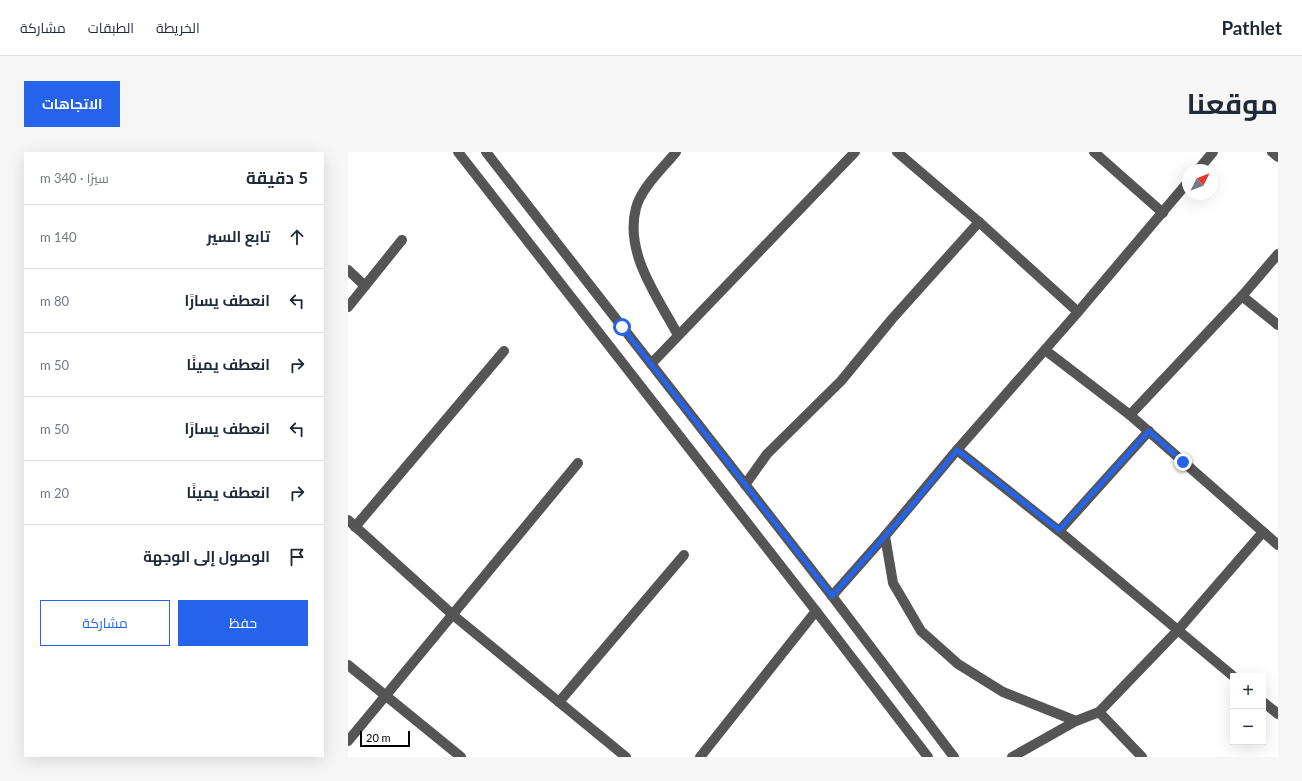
<!DOCTYPE html>
<html lang="ar">
<meta charset="utf-8">
<style>
:root{--surface:#fff;--page:#f6f6f7;--text:#1f2937;--muted:#747a83;--line:#e0e1e3;--accent:#2563eb}
body{margin:0;font-family:Lato,Cairo,sans-serif;background:var(--page);color:var(--text);direction:rtl}
.controls{position:absolute;right:12px;bottom:12px;display:grid;overflow:hidden;border-radius:0px;box-shadow:0 4px 16px #0002}
.controls button{width:36px;height:36px;display:grid;place-items:center;padding:0;border:0;border-bottom:1px solid var(--line);background:var(--surface);color:var(--text);font:20px sans-serif}
.compass{position:absolute;left:834px;top:12px;width:36px;height:36px;border-radius:50%;background:var(--surface);box-shadow:0 4px 16px #0002;rotate:48deg}
.scale{position:absolute;left:12px;bottom:10px;width:50px;box-sizing:border-box;padding-left:4px;border:2px solid #000;border-top:0;font-size:11px;line-height:14px;white-space:nowrap;color:#000;-webkit-text-stroke:3px #fff;paint-order:stroke}
.stop{position:absolute;width:12px;height:12px;margin:-9px;border:3px solid #2563eb;border-radius:50%;background:#fff}
.stop.end{background:#2563eb;border-color:#fff;box-shadow:0 1px 4px #0008}
.list{margin:0;padding:0;list-style:none}
h2{display:flex;justify-content:space-between;align-items:center;height:52px;margin:0;padding:0 16px;font-size:17px}
h2 small{font-size:13px;font-weight:400;color:var(--muted)}
.list li{display:grid;grid-template-columns:26px 1fr auto;gap:12px;align-items:center;box-sizing:border-box;height:64px;padding:0 16px;border-top:1px solid var(--line)}
.list b{display:block;font-size:15px;white-space:nowrap}
.list em{font-size:13px;font-style:normal;color:var(--muted)}
.actions{display:flex;gap:8px;padding:12px 16px}
.actions a{flex:1;padding:9px 0;border:1px solid var(--accent);border-radius:0px;text-align:center;font-size:14px;color:var(--accent)}
.actions .main{background:var(--accent);color:#fff}
.icon{flex:none;width:22px;height:22px;fill:none;stroke:currentColor;stroke-width:2;stroke-linecap:round;stroke-linejoin:round}
.map{position:relative;flex:none;width:930px;height:605px;overflow:hidden;direction:ltr;border-radius:0px}
header{display:flex;align-items:center;gap:24px;box-sizing:border-box;height:56px;padding:0 20px;background:var(--surface);border-bottom:1px solid var(--line)}
header strong{font-size:19px}
nav{display:flex;gap:22px;margin-inline-start:auto;font-size:14px}
.intro{display:flex;align-items:center;justify-content:space-between;box-sizing:border-box;height:96px;padding:0 24px}
h1{margin:0;font-size:28px}
.button{padding:10px 18px;border-radius:0px;background:var(--accent);color:#fff;font-size:14px;font-weight:700}
main{display:flex;gap:24px;padding:0 24px}
aside{flex:1;background:var(--surface);border-radius:0px;box-shadow:0 4px 16px #0002}
.map>svg:first-child{display:block}
.lines{fill:none;stroke-linecap:round;stroke-linejoin:round}
.minor{stroke:#555;stroke-width:10}
.route{stroke:#2563eb;stroke-width:5}
</style>
<header>
<strong>Pathlet</strong>
<nav><a>الخريطة</a><a>الطبقات</a><a>مشاركة</a></nav>
</header>
<div class="intro"><h1>موقعنا</h1><a class="button">الاتجاهات</a></div>
<main>
<div class="map">
<svg width="930" height="605" viewBox="0 0 930 605">
<rect width="100%" height="100%" fill="#fff"/>
<g class="lines">
<g class="minor">
<path d="M110 0 468 459 580 605"/>
<path d="M138 0 484 444 606 605"/>
<path d="M328 0C315 16 293 36 288 56 276 101 310 146 330 183"/>
<path d="M549 0 631 70 730 160"/>
<path d="M746 0 815 61"/>
<path d="M924 0 930 5"/>
<path d="M850 18 865 0"/>
<path d="M0 118 17 134"/>
<path d="M894 144 930 173"/>
<path d="M0 155 54 88"/>
<path d="M697 198 782 263 930 393"/>
<path d="M303 212 507 0"/>
<path d="M782 263 894 144 930 102"/>
<path d="M609 298 711 379 885 524"/>
<path d="M397 333 419 302 493 229 544 167 631 70"/>
<path d="M0 368 105 463 278 605"/>
<path d="M7 375 156 199"/>
<path d="M711 379 801 279"/>
<path d="M484 444 537 384"/>
<path d="M0 513 113 605"/>
<path d="M211 550 336 403"/>
<path d="M915 550 930 562"/>
<path d="M751 560 794 605"/>
<path d="M728 569 655 540 610 512 573 479 545 431 537 384 609 298 730 160 840 30"/>
<path d="M0 589 230 311"/>
<path d="M352 605 468 459"/>
<path d="M664 605 728 569 751 560 830 478 915 380"/>
</g>
</g>
<g class="lines">
<path class="route" d="M274 175 484 444 561 357 609 298 711 378 801 279 835 310"/>
</g>
</svg>
<div class="controls">
<button>+</button>
<button>−</button>
</div>
<svg class="compass" viewBox="-18 -18 36 36"><path d="M0-13l5 13h-10z" fill="#e53935"/><path d="M0 13l5-13h-10z" fill="#747a83"/></svg>
<div class="scale">20 m</div>
<div class="stop" style="left:274px;top:175px"></div>
<div class="stop end" style="left:835px;top:310px"></div>
</div>
<aside>
<h2>5 دقيقة<small>سيرًا · 340 m</small></h2>
<ul class="list">
<li><svg class="icon" aria-label="ahead" viewBox="0 0 24 24"><path d="M12 20V5M6 11l6-6 6 6"/></svg><div><b>تابع السير</b></div><em>140 m</em></li>
<li><svg class="icon" aria-label="left" viewBox="0 0 24 24"><path d="M17 20v-9H6M10 6l-5 5 5 5"/></svg><div><b>انعطف يسارًا</b></div><em>80 m</em></li>
<li><svg class="icon" aria-label="right" viewBox="0 0 24 24"><path d="M7 20v-9h11M14 6l5 5-5 5"/></svg><div><b>انعطف يمينًا</b></div><em>50 m</em></li>
<li><svg class="icon" aria-label="left" viewBox="0 0 24 24"><path d="M17 20v-9H6M10 6l-5 5 5 5"/></svg><div><b>انعطف يسارًا</b></div><em>50 m</em></li>
<li><svg class="icon" aria-label="right" viewBox="0 0 24 24"><path d="M7 20v-9h11M14 6l5 5-5 5"/></svg><div><b>انعطف يمينًا</b></div><em>20 m</em></li>
<li><svg class="icon" aria-label="arrive" viewBox="0 0 24 24"><path d="M6 21V4h12l-3 4 3 4H6"/></svg><div><b>الوصول إلى الوجهة</b></div></li>
</ul>
<div class="actions"><a class="main">حفظ</a><a>مشاركة</a></div>
</aside>
</main>
